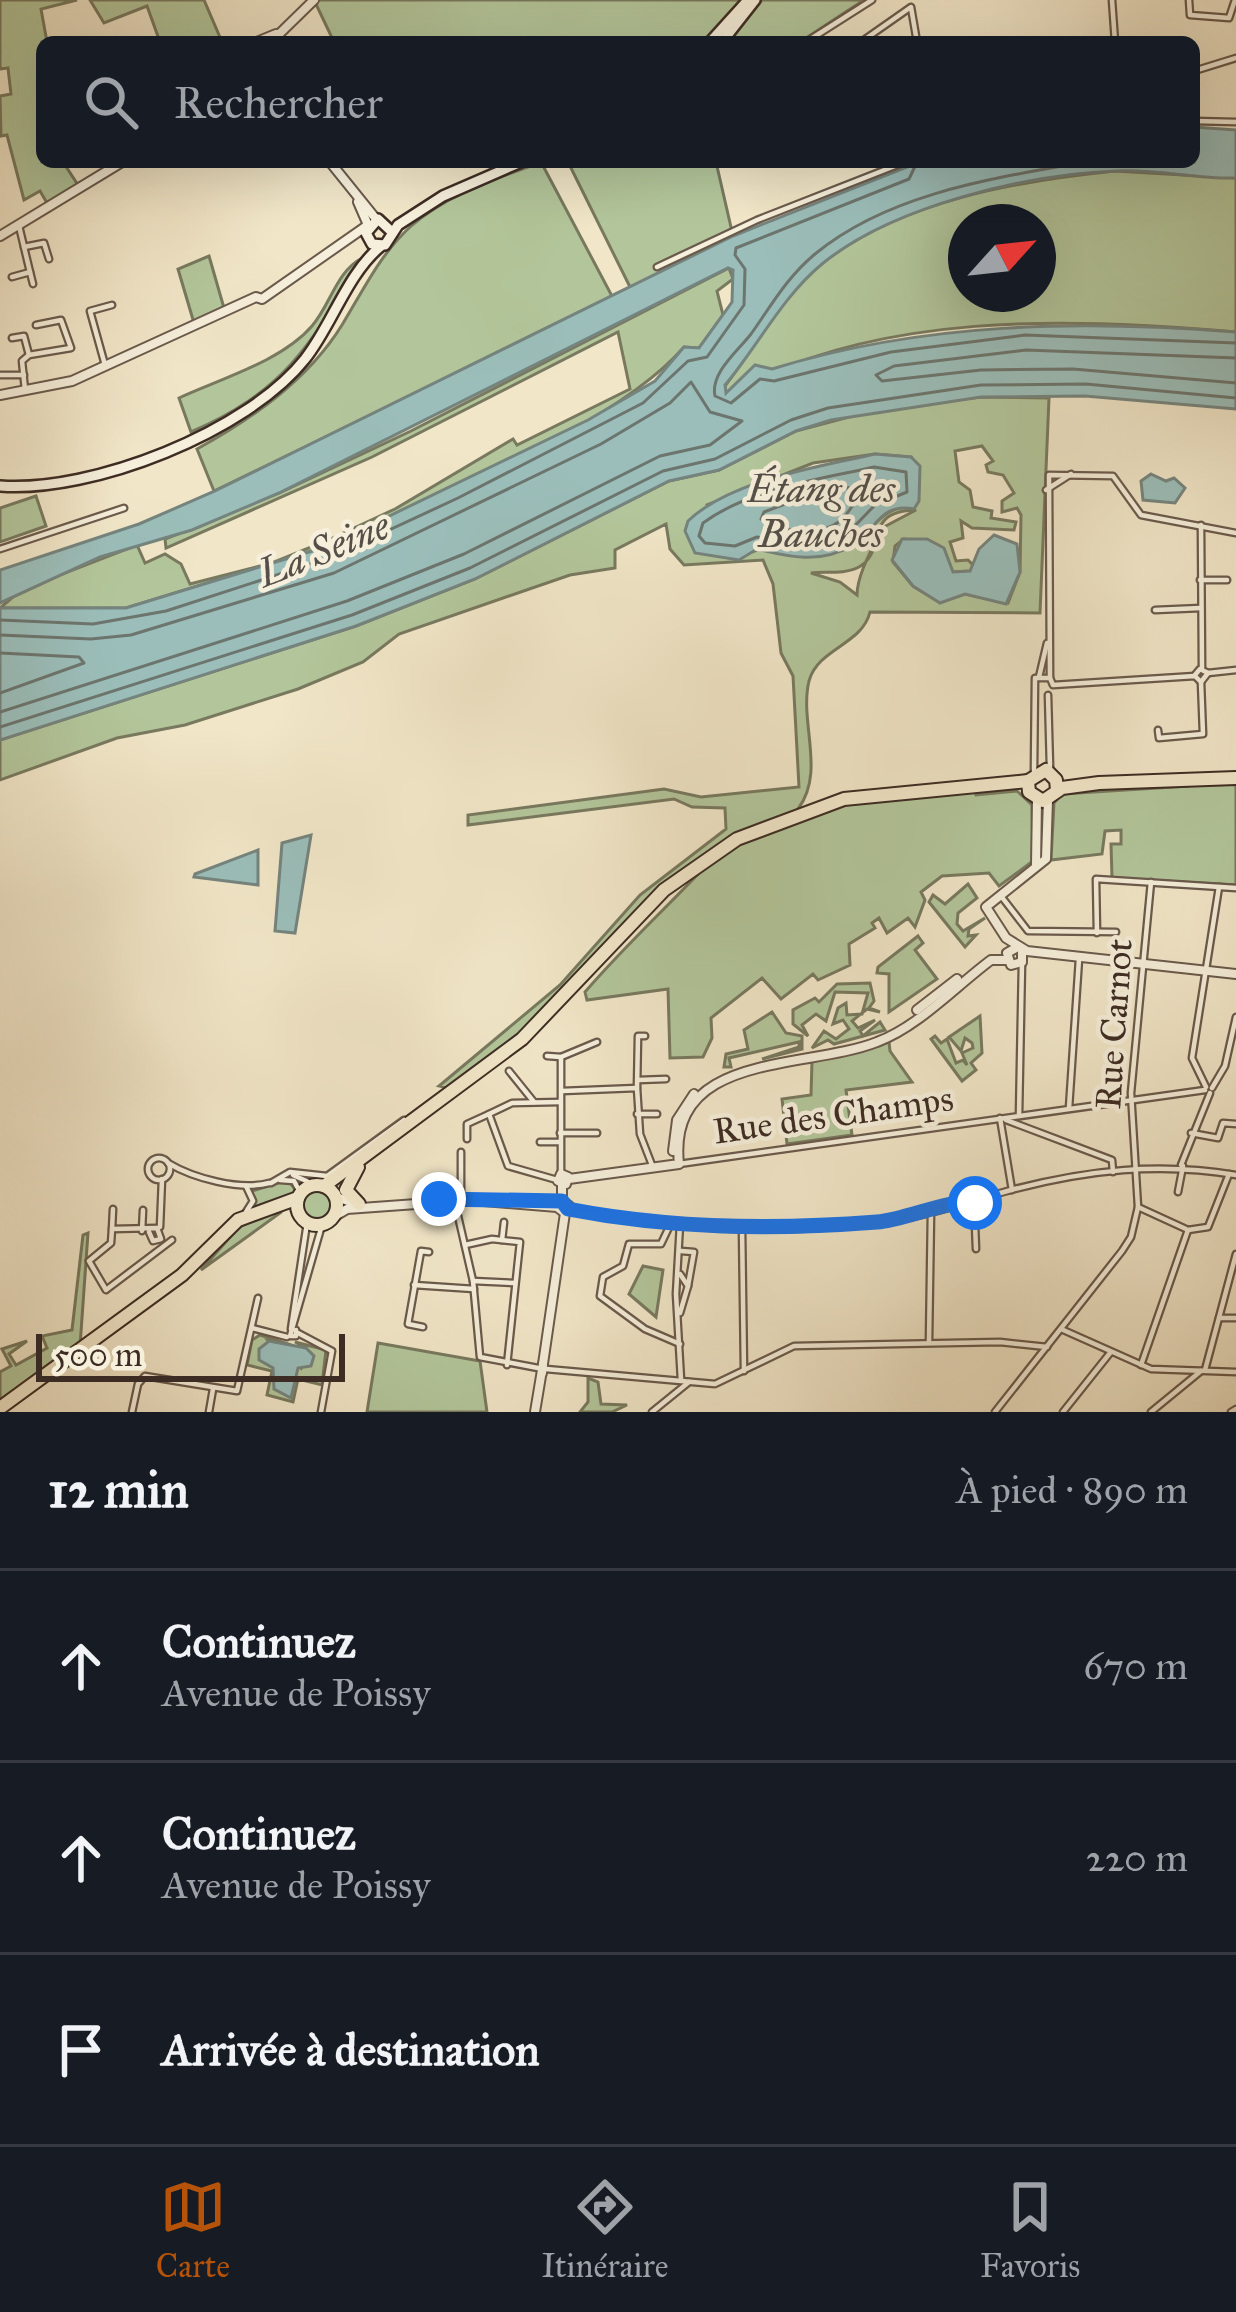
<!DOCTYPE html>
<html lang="fr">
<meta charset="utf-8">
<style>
:root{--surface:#171b24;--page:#242831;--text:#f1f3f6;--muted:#9ea1a6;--line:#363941;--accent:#b45309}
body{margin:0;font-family:"IM FELL Great Primer",serif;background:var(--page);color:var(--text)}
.compass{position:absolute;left:948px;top:204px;width:108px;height:108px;border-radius:50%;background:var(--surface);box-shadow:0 12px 48px #0002;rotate:63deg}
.scale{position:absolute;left:36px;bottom:30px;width:309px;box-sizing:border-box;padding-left:12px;border:6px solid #3d2c23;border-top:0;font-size:33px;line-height:42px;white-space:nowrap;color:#3d2c23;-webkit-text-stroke:9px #f6efdb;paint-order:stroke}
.stop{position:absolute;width:36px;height:36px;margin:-27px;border:9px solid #1a73e8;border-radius:50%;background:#fff}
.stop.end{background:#1a73e8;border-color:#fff;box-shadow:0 3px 12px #0008}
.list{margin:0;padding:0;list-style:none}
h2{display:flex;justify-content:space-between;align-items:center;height:156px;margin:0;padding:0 48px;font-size:51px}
h2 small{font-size:39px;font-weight:400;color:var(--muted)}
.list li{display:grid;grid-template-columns:78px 1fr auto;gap:36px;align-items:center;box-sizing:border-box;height:192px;padding:0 48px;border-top:3px solid var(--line)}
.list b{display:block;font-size:45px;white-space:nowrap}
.list p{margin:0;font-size:39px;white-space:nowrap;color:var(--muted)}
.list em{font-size:39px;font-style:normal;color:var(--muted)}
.icon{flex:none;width:66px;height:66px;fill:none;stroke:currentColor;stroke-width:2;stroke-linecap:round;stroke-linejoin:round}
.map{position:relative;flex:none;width:1236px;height:1412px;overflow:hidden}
.search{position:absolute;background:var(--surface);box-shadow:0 12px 48px #0002;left:36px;right:36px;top:36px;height:132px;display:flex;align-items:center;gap:30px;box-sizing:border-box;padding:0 42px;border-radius:18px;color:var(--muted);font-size:45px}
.sheet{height:732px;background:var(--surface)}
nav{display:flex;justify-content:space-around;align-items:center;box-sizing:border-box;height:168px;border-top:3px solid var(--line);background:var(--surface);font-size:33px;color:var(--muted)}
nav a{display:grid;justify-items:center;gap:6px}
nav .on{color:var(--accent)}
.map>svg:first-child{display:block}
.green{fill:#b3c69b;stroke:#78795f;stroke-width:3;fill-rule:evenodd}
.water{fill:#9bbeba;stroke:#75847e;stroke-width:3}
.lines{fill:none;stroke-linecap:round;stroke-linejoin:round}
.shore{stroke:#6c756e;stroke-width:3}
.minor-casing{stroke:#6a5a4c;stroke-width:9}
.tertiary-casing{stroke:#6a5a4c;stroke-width:12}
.secondary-casing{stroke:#3d2c23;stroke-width:14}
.primary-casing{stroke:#3d2c23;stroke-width:16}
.minor{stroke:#f6efdb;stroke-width:4.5}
.tertiary{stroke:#f6efdb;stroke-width:8}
.secondary{stroke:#f6efdb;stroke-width:9}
.primary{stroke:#f1e6c8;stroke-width:12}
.route{stroke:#1a73e8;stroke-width:15}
.labels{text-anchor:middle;stroke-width:9;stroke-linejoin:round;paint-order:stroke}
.street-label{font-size:36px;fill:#3d2c23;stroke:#f6efdb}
.water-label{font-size:39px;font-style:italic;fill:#545049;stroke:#f6efdb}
</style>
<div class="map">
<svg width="1236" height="1412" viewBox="0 0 1236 1412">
<rect width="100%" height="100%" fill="#f1e6c8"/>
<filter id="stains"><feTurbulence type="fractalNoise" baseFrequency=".00167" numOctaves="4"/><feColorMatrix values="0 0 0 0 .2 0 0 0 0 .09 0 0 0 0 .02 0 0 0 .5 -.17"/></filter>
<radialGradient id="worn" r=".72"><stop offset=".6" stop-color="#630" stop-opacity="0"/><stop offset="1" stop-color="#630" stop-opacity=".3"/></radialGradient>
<g class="green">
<path d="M0 0H77L41 9 47 42H42V162H63L78 185 47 203 40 191 24 200 7 135 1 136 0 96 11 94 8 68 0 69Z"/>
<path d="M90 0H204L222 42H160L147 6 104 23Z"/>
<path d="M314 0H745L709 38 697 42H334Z"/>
<path d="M762 0H864L800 42H729Z"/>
<path d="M541 162 613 298 214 491 197 449C253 418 308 380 342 325 364 289 379 256 410 227 447 194 496 179 541 162Z"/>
<path d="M568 162H716L733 236 631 289Z"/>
<path d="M1115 171 1236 178V332C1071 317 874 311 726 395L725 386C757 345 783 294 824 262 904 200 1017 181 1115 171ZM966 222H1038V294H966Z"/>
<path d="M209 256 224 308 194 323 178 269Z"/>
<path d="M362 258C312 343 286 391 191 432L179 398C220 379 282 361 312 326 331 304 336 272 362 258Z"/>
<path d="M729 268 733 279 717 291 723 315 699 348 684 347C616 425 451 488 355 535L325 547 126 608H0L21 590 137 545 145 563 165 554 181 564 190 584 272 563 326 541 395 509 513 439 517 445 630 389 618 332 372 457 166 548 165 539 279 493 411 431Z"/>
<path d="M981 397 1049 398 1040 613 870 612C862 645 818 648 809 681 799 722 826 772 798 809L974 787 976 795 1017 791 1032 805 1033 861 999 886 989 873 942 876 921 892 925 900 915 927 908 918 887 933 879 918 872 923 875 928 849 944 850 965 818 980 813 974 781 999 762 978 711 1018 712 1038 703 1057 670 1058 668 989 587 1000 585 992C629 941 674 901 717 854L664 890 564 1000 448 1088 439 1086 560 985 640 895 726 829 725 808 692 807 674 799 468 825V815L664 789 701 797 799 787 793 676 781 653 773 584 763 560 684 565 670 549 666 524 615 550V568L570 575 399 634 363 662 298 689 185 725 117 738 0 780V740L356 626 475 579 669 481 719 470 796 431 883 408ZM982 446 993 461 986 465 988 472 1003 475 1014 493 1002 501V512L1017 508 1021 515 1020 572 1008 603 965 594 940 602 913 586 893 562 895 546 904 539C945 552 928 530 953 572L970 571 975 567 968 560 956 561 950 542 963 538 961 521 972 528 1014 530 1016 522 991 518 992 511 973 507 970 490 959 482 955 451ZM875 454 911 457 903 507C873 513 869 541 842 550 810 562 766 534 739 560L720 555 707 505 813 463ZM916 510 882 528C873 547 857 575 857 595L840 582 811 573C824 571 844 575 859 567 888 551 861 511 916 510Z"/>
<path d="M36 496 46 526 0 542V508Z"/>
<path d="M1188 780 1236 785V885L1112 878 1111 844H1121V830L1105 831 1102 854 1051 860 1054 803 1062 794 1188 786Z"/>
<path d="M968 884 977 898 958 913 957 924 963 931 985 918 969 929 968 936 976 935 965 947 929 902 933 895 945 904Z"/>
<path d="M918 936 923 943 915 950 937 979 889 1012V974L877 973 878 967Z"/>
<path d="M870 983 874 1001 869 1008 880 1012 867 1009 852 1021 858 1028 875 1020 860 1031 863 1036 880 1022 885 1030 834 1044 828 1040 812 1048 824 1031 836 1039 849 1029 843 1020 833 1024 838 1008 846 1003 847 1015 862 1014 868 993 835 992 826 1021 816 1014 802 1025 808 1036 793 1024V1010L815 998 819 1002 837 984Z"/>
<path d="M772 1012 786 1033 802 1036V1049L762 1059 799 1047V1042L729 1058 731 1067H724L726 1054 748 1049 744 1030Z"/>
<path d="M980 1016 982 1053 971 1063 976 1070 962 1081 931 1039 935 1036 941 1043 947 1039 956 1063 963 1060 967 1065 962 1053 973 1048 972 1043 965 1038 961 1051 949 1037Z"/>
<path d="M889 1042 890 1051 912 1082 846 1090 852 1135 787 1144 782 1099 811 1095 812 1061Z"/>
<path d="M288 1180 298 1193 252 1209V1191Z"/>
<circle cx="318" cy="1205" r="18"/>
<path d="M276 1211 280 1213 201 1270 239 1227Z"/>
<path d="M88 1233 80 1346 0 1402V1372L11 1366 2 1349 27 1341 9 1354 16 1365 47 1348 42 1336 72 1330 83 1235Z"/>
<path d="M643 1266 663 1270 656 1317 629 1294Z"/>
<path d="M260 1335 291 1345 269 1341 301 1368 306 1348 295 1342 326 1350 322 1385 298 1379 293 1402 267 1395 272 1371 247 1365 252 1340Z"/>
<path d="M378 1343 480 1361 487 1412H367Z"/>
<path d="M588 1378 598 1382 601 1404 627 1405 612 1412H580L588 1402Z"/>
</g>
<g class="water">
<path d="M1194 127 1236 130V178C1196 179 1157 169 1117 171 1028 174 892 206 822 264 782 297 758 346 725 385L726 393 755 365 772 369C924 322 1079 320 1236 332V409L1085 396 981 397 831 420 796 431 719 470 669 481 475 579 356 626 0 740V608H126L325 547 588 420 655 381 684 347 699 348 732 302 733 270 728 268 279 493 192 530 100 557 0 603V570L139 524 215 491 733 236 917 163 1194 162Z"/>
<path d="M875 454 911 457 920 466 919 501 914 509C879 502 876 532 851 546 821 564 789 557 757 549L739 560 695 553 685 531 688 521C731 480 818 467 875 454Z"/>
<path d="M1151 474 1166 481 1174 478 1185 488 1175 503 1143 500 1141 481Z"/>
<path d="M994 535 1017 544 1020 572 1006 604 965 594 940 603 913 586 892 560 902 539H927L944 548 953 572 970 571 979 549Z"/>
<path d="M311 835 295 933 275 931 282 843Z"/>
<path d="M258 850V885L194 877 195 874Z"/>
<path d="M269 1341 306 1348 314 1356 311 1366 298 1368 291 1398 274 1389 273 1368 259 1360V1349Z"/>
</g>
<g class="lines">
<g class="shore">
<path d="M1086 162C994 178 889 193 815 254 787 277 771 306 751 334 738 351 710 373 715 396L731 403 760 379 774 381 891 352 1025 335 1236 343"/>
<path d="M1236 358 1026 350 894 366 876 375 882 381 981 370 1073 369 1236 383"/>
<path d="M874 467 906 472 907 492 875 505 845 536 819 546 757 537 735 546 705 543 699 536 703 523C751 488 817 480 874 467Z"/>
<path d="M855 487 860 497C852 504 848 515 840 521 819 538 781 531 761 519L764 512 820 491Z"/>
<path d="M0 620 93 624 166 611 329 558 458 498 643 403 688 361 707 357 744 305 745 269 735 255 736 248 909 179 917 162"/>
<path d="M0 635 91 639 131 635 334 573 601 444 670 403 691 382 710 412 742 421 710 445 660 456 464 554 347 601 0 712"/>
<path d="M0 653 79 657 84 663 0 693"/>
<path d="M0 727 352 615 470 568 663 471 715 459 791 420 828 408 981 385 1086 384 1236 398"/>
</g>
<g class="minor-casing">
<g id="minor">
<path d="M1112 0 1115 42"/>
<path d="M1189 0 1190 15 1229 18 1235 0"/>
<path d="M806 42 872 0"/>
<path d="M861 42 911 7 917 42"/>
<path d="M1043 42H1077"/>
<path d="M1194 71 1236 58"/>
<path d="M1194 121 1236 122"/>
<path d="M24 247 44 243 49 259"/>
<path d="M657 267 757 220 905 162"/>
<path d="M30 272 33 284"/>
<path d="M12 277 30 272 19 226"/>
<path d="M12 338 24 336 29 355"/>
<path d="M105 365 90 311 112 305"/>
<path d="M0 375H24"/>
<path d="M25 390 22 361 29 355 71 348 61 320 36 325"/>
<path d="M1046 490 1071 474"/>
<path d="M1201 525 1202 668"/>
<path d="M0 549 124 508"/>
<path d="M1200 580H1227"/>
<path d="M1155 610 1201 608"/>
<path d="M1195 675 1200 669 1208 673 1236 670"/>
<path d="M1039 677 1047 643"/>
<path d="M1050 678 1049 475 1113 476 1141 515 1236 533"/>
<path d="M1048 695 1050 767"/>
<path d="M1158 730 1159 738 1203 734 1201 682"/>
<path d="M1034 771 1035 678H1050L1053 685 1195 676 1201 682 1208 673"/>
<path d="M1001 896 1028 931 1116 932"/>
<path d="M1097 933 1096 879 1236 888"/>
<path d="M547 1056 561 1057 597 1042"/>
<path d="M561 1057V1174"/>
<path d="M509 1071 534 1102"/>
<path d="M638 1080 666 1079"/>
<path d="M1206 1087 1192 1058 1219 887"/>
<path d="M637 1088 638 1036H645"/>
<path d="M1212 1088 1225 1066 1236 1017"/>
<path d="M562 1091 637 1088 640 1134 652 1165"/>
<path d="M1069 1108 1079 959"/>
<path d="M637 1114H657"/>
<path d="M1019 1116 1022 962"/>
<path d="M1000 1118 1012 1190"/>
<path d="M1006 1120 1112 1160 1113 1172"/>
<path d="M560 1133H597"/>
<path d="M1191 1133 1218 1138 1223 1123 1236 1124"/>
<path d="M467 1139V1124L489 1114"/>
<path d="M540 1142H560"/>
<path d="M461 1152V1197"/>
<circle cx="159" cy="1169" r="11"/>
<path d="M168 1163C193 1178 240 1191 269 1183"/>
<path d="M679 1164 1205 1090"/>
<path d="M1181 1165 1210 1093"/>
<path d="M293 1175 315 1185"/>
<path d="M280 1180 294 1181 301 1194"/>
<path d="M557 1180 508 1166 489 1114 512 1103 560 1102"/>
<path d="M271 1183 290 1172 327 1176 404 1120"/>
<path d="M246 1186 253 1201 246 1212"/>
<path d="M1178 1192 1183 1166"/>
<path d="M974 1200 976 1249"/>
<path d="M455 1203 473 1281 480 1357 538 1368"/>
<path d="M1138 1207 1186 1229"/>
<path d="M113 1209 112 1229 157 1228 161 1239 153 1241 149 1232"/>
<path d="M568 1209C674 1231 789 1236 896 1220 935 1214 973 1200 1011 1190 1087 1170 1159 1162 1236 1175"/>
<path d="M427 1210 457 1213"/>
<path d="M671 1223 661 1244H629L623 1266 603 1277 600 1296 645 1329 680 1344"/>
<path d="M680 1224 676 1294 681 1380"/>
<path d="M160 1227 162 1179"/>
<path d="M742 1227 744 1371"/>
<path d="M112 1229 111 1243 89 1261 106 1290 172 1240"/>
<path d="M1188 1230 1208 1227 1229 1174"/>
<path d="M142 1231 143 1210"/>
<path d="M502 1240 504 1222"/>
<path d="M465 1245 492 1239 520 1242 507 1365"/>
<path d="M681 1251 694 1252 688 1286"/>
<path d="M680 1274 688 1286 680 1313"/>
<path d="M473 1281 515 1283"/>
<path d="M414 1285 474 1289"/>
<path d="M1219 1318H1236"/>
<path d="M423 1327 408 1324 421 1251 429 1252"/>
<path d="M252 1328 287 1337"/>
<path d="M291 1329 307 1223"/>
<path d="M1061 1329 1151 1369 1236 1372"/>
<path d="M296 1330V1336H290L322 1225"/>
<path d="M298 1333 332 1351 321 1412"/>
<path d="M929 1342 931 1212"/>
<path d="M1141 1365 1188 1230"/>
<path d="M546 1369 715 1384 794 1346 1000 1342 1047 1347"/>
<path d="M1205 1370 1236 1254"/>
<path d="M132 1412 138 1384 145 1376 237 1391 258 1298"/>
<path d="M209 1412 213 1389"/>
<path d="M652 1412 689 1382"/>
<path d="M995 1412 1122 1251 1131 1237 1138 1207 1131 1093 1151 882"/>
<path d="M1063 1412 1110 1353"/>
<path d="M1151 1412 1201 1371"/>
<path d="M1231 1412 1236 1409"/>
</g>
</g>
<g class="tertiary-casing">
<g id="tertiary">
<path d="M259 41 276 34"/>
<path d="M271 42 314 0"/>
<path d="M330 162 376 219"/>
<path d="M0 236 122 162"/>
<path d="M0 395 72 381 256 297 262 299 368 225 358 202"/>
<path d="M1048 800 1046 859 986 907 1006 938 1027 951 1236 974"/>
<path d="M1036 865 1037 800"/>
<path d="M1016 948 1007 953 1011 965 1022 962V950"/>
<path d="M917 1010 957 979"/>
<path d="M673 1151 677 1120 694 1094"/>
<path d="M561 1174 568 1177 566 1184 558 1181Z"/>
<path d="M569 1179 679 1164C667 1051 806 1070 877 1042 918 1027 956 986 991 960H1007"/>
<path d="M562 1185V1201L569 1206 565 1213"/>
<path d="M336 1197 357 1204"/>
<path d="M335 1216 347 1209 472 1200 557 1207 565 1213"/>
<path d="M543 1364 565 1213"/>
<path d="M535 1412 543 1364 542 1373"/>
</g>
</g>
<g class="secondary-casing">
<g id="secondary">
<path d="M710 42 748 0"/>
<path d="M722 42 755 0"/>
<path d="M392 232 378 219 366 233 372 244 385 245 398 225 443 196 521 162"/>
<path d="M0 486C92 493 247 432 305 359 332 325 347 274 381 246"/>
</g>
</g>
<g class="primary-casing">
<g id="primary">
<path d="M1057 790 1056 780 1046 770 1028 781 1029 792 1043 801 1062 788 1099 783 1236 778"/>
<path d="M358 1167 346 1190 359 1204"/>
<circle cx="317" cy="1205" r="20"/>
<path d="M324 1186 522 1039 664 890 737 839 844 799 1028 781"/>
<path d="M0 1408 182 1275 238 1220 298 1198"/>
</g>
</g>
<use href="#minor" class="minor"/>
<use href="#tertiary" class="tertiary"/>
<use href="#secondary" class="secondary"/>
<use href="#primary" class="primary"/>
</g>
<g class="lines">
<path class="route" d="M439 1199 562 1201 568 1209C671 1229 773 1230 877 1222 906 1220 951 1198 975 1203"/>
</g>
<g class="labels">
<g class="street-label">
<text transform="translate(1113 1024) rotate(-86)" y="13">Rue Carnot</text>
<text transform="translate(833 1114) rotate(-8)" y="13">Rue des Champs</text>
</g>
<g class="water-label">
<text x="821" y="502">Étang des<tspan x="821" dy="45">Bauches</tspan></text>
<text transform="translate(323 549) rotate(-22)" y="14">La Seine</text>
</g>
</g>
<rect width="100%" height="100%" filter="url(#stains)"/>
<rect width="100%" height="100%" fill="url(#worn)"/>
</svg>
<svg class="compass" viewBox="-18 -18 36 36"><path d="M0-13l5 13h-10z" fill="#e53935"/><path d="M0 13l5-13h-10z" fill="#9ea1a6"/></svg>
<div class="scale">500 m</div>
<div class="stop" style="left:975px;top:1203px"></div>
<div class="stop end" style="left:439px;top:1199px"></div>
<div class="search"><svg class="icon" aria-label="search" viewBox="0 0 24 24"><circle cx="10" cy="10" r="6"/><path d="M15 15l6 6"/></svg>Rechercher</div>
</div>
<section class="sheet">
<h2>12 min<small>À pied · 890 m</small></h2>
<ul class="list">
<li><svg class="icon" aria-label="ahead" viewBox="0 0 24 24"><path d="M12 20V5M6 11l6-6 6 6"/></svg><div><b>Continuez</b><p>Avenue de Poissy</p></div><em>670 m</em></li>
<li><svg class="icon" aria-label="ahead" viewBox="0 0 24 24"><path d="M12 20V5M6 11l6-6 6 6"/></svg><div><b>Continuez</b><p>Avenue de Poissy</p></div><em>220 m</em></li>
<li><svg class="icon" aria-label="arrive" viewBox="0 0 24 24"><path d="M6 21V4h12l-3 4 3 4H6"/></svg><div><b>Arrivée à destination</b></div></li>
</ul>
</section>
<nav>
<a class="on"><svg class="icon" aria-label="map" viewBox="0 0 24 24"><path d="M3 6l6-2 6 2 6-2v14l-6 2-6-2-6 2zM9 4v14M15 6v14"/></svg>Carte</a>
<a><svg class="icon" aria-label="directions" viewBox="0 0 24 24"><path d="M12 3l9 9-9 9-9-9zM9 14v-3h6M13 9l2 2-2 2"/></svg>Itinéraire</a>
<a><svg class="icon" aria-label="saved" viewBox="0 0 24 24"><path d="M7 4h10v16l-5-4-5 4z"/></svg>Favoris</a>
</nav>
